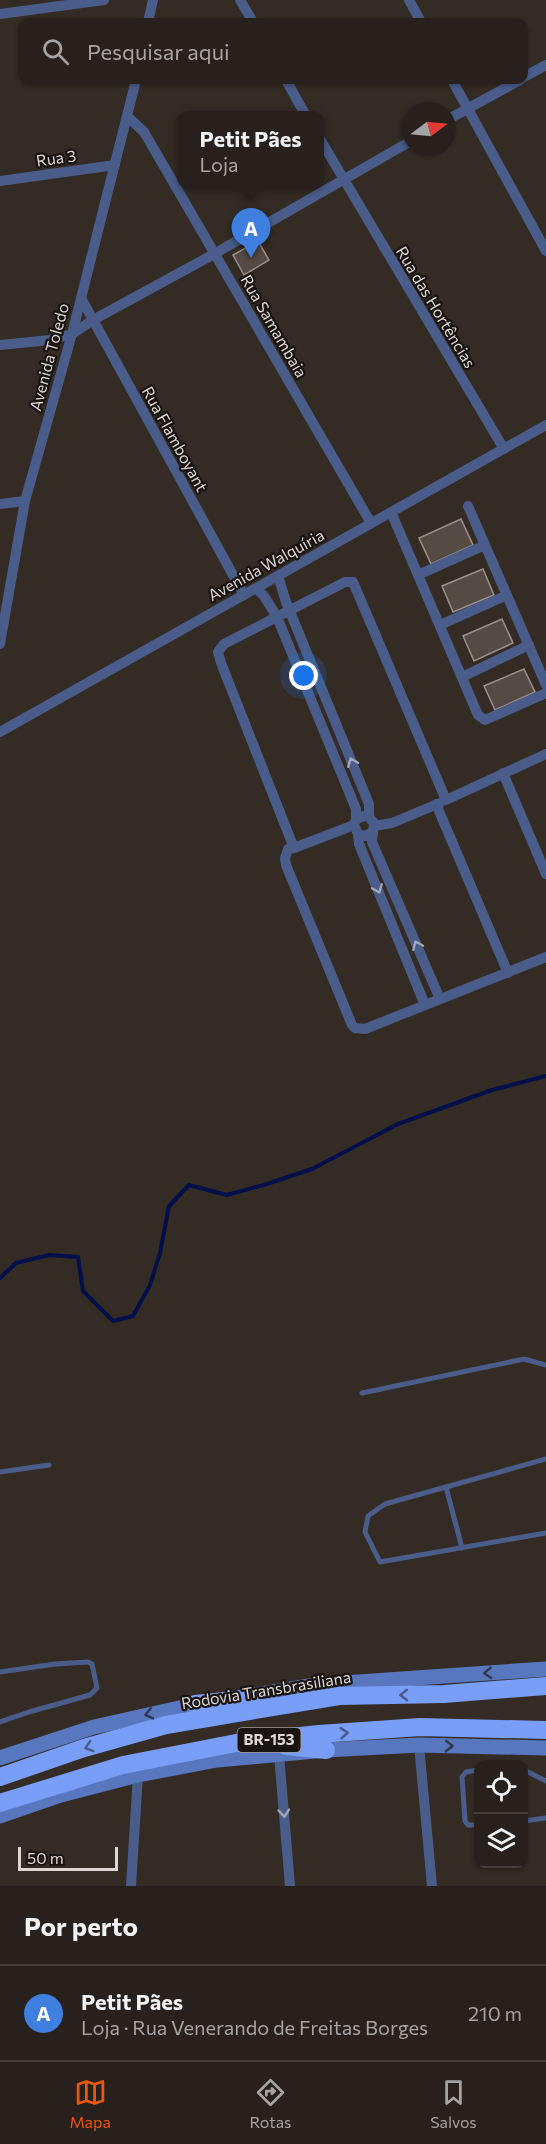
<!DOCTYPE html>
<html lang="pt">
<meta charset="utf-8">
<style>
:root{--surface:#28201c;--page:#302825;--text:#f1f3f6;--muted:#a5a3a3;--line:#443e3b;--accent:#ea580c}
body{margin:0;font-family:Commissioner,sans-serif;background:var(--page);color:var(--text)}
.controls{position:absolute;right:18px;bottom:18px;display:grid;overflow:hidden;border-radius:12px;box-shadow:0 2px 4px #0004}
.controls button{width:54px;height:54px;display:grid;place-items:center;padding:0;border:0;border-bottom:2px solid var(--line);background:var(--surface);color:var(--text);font:30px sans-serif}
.compass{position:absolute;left:402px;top:102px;width:54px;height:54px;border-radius:50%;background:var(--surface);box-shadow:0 2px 4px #0004;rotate:74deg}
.scale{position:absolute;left:18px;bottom:15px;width:100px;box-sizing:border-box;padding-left:6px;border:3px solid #ded7d3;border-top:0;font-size:16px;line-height:21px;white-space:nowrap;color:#ded7d3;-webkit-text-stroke:4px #191412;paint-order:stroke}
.you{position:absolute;left:304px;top:676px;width:21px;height:21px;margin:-15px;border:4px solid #fff;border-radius:50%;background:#1a73e8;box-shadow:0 0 0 9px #1a73e833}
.badge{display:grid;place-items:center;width:39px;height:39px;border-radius:50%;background:var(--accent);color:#fff;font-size:20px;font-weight:700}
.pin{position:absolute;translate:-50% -50px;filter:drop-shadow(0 2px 3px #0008)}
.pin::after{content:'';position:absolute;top:32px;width:21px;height:18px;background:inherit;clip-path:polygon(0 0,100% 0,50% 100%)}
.popup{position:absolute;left:177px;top:111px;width:147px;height:78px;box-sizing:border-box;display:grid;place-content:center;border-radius:12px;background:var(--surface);filter:drop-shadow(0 2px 4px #0005);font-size:20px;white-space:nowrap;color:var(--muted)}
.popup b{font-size:22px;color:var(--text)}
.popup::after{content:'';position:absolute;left:50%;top:100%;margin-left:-12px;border:12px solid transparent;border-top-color:var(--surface)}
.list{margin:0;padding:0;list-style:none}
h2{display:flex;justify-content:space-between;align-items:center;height:78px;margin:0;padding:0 24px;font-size:26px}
h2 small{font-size:20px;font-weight:400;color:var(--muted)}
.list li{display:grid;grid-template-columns:39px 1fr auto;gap:18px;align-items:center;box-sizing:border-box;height:96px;padding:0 24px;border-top:2px solid var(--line)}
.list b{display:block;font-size:22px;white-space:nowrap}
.list p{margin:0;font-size:20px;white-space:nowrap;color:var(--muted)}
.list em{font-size:20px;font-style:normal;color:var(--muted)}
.icon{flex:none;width:33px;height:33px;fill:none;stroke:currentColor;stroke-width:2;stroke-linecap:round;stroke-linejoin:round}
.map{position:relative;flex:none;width:546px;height:1886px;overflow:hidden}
.search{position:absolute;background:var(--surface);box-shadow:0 2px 4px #0004;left:18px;right:18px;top:18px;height:66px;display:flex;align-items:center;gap:15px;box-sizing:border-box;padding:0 21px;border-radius:12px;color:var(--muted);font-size:22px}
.sheet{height:174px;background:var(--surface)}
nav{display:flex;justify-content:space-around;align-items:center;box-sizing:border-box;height:84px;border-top:2px solid var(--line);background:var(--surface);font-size:16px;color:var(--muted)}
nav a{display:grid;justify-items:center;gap:3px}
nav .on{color:var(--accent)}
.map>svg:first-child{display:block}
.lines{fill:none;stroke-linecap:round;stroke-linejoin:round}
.stream{stroke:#030f4b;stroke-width:4}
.building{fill:#564a44;stroke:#9d9089;stroke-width:1.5}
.lane{stroke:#4a5d8a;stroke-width:5}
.street{stroke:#4a5d8a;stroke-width:10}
.secondary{stroke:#5977bf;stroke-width:15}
.highway{stroke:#799ef7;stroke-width:18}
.oneway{stroke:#a3a6b6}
.oneway2{stroke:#2f374f}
.oneway3{stroke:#495984}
.labels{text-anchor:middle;stroke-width:4.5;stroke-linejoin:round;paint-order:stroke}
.shield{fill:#191412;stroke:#a39c99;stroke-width:1.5}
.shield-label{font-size:15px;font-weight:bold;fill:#ded7d3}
.street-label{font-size:16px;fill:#ded7d3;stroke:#191412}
</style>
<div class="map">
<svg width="546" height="1886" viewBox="0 0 546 1886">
<rect width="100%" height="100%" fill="#352b25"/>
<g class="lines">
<path class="stream" d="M0 1278 16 1263 49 1255 78 1257 83 1291 113 1321 133 1316 150 1285 160 1253 169 1206 189 1185 227 1195 267 1184 312 1169 398 1124 492 1090 546 1076"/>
</g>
<g class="building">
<path d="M258 241 269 260 244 275 233 255Z"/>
<path d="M461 519 473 545 431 564 419 538Z"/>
<path d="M483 569 494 595 453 612 442 586Z"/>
<path d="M502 619 513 643 474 661 463 636Z"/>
<path d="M524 669 535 692 495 710 484 686Z"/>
</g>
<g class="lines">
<g class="lane">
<path d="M362 1393 524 1359 546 1365"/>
<path d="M546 1459 385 1504 368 1516 365 1532 380 1562 546 1533"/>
<path d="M0 1472 49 1465"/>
<path d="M446 1487 462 1548"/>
<path d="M0 1672 55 1664 88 1662 92 1664 97 1688 90 1695 29 1712 0 1722"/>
<path d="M478 1770 466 1772 462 1777 465 1821 468 1825H478"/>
<path d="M524 1770 546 1781"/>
<path d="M524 1821 546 1818"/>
</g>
<g class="street">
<path d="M240 0 253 22"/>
<path d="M409 0 421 22"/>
<path d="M0 14 104 0"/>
<path d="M148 22 153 0"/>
<path d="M524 77 546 65"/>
<path d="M286 80 306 116"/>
<path d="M452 80 546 251"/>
<path d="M128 117 144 132 371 523"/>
<path d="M447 120 520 80"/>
<path d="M320 139 504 449"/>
<path d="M0 181 115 165"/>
<path d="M81 298 244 595"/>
<path d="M0 345 50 340 72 334 93 320 214 254 411 141"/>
<path d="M0 504 25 501"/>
<path d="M468 506 546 685"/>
<path d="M391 512 478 715 485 720 546 693"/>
<path d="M418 575 485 545"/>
<path d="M278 576 286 602 369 804V817"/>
<path d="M256 588 264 596 277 617 356 809V819"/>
<path d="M440 625 507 595"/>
<path d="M0 644 25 501 72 334 136 80"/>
<path d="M462 677 529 645"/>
<path d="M0 732 546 425"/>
<path d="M546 754 446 800 356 589 353 582H345L224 644 218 652 221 663 294 848 288 849 285 858 286 865 352 1025 355 1028 365 1029 546 957"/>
<path d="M503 773 546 874"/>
<path d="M436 804 508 973"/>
<path d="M374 826 392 823 440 803"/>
<path d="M371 833 365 836 358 834 354 825 356 819 364 816 369 817 374 823 372 842 440 999"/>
<path d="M358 834 359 844 425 1005"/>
<path d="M294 848 354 825"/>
<path d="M419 1745 432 1886"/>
<path d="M279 1755 290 1886"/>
<path d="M131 1886 138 1775"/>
</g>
<g class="secondary">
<path d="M242 1697 315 1685 546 1669"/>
<path d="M0 1758 94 1727 206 1702"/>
<path d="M0 1816 61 1795 138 1775 217 1760 326 1750 419 1745 546 1748"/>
</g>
<g class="highway">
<path d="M195 1704 254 1698"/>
<path d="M286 1746 326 1750"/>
<path d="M0 1777 84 1748 166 1725 339 1696 444 1694 546 1686"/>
<path d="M0 1803 123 1765 236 1743 319 1734 420 1727 546 1730"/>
</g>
</g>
<defs><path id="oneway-chevron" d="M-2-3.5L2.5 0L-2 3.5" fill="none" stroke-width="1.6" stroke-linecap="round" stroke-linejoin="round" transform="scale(1.5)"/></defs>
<g class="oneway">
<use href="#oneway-chevron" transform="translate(352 762) rotate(-112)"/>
<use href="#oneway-chevron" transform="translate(378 889) rotate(68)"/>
<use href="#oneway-chevron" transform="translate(417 945) rotate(-113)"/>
<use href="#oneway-chevron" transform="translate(284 1813) rotate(85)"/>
</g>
<g class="oneway2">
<use href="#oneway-chevron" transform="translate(488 1673) rotate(177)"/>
<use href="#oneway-chevron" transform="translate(149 1714) rotate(167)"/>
<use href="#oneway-chevron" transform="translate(449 1746) rotate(1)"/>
</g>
<g class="oneway3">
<use href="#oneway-chevron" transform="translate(404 1695) rotate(179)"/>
<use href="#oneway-chevron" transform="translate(344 1733) rotate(-4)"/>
<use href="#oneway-chevron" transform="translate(89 1747) rotate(163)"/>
</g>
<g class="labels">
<rect class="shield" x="237.5" y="1728" width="63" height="24" rx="4.5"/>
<g class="shield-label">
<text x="269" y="1745">BR-153</text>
</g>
<g class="street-label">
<text transform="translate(56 158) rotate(-8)" y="6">Rua 3</text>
<text transform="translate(436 307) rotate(59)" y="6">Rua das Hortências</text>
<text transform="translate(274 326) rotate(60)" y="6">Rua Samambaia</text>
<text transform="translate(49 357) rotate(-75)" y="6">Avenida Toledo</text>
<text transform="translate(175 439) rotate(61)" y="6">Rua Flamboyant</text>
<text transform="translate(266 565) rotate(-29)" y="6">Avenida Walquíria</text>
<text transform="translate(266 1690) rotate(-9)" y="6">Rodovia Transbrasiliana</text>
</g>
</g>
</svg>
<div class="controls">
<button><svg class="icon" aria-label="locate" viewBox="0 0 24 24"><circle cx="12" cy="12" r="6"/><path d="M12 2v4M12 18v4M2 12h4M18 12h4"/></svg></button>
<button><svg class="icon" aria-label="layers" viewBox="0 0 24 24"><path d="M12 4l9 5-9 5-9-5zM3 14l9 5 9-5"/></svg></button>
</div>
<svg class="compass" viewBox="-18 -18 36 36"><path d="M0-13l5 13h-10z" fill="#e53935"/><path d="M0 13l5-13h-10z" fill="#a5a3a3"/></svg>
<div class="scale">50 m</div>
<div class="you"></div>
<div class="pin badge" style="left:251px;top:258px;background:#3f7fe0">A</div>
<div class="popup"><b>Petit Pães</b>Loja</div>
<div class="search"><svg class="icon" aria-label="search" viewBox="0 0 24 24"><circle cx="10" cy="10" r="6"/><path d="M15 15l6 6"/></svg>Pesquisar aqui</div>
</div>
<section class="sheet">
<h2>Por perto<small></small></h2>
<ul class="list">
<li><span class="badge" style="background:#3f7fe0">A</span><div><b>Petit Pães</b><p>Loja · Rua Venerando de Freitas Borges</p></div><em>210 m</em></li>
</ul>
</section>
<nav>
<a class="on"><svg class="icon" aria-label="map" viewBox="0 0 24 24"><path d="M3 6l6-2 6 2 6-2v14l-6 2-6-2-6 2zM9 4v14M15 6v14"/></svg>Mapa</a>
<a><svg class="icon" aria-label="directions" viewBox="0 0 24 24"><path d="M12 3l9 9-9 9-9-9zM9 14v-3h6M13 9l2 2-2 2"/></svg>Rotas</a>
<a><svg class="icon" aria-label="saved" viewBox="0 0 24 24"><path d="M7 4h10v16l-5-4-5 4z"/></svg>Salvos</a>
</nav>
